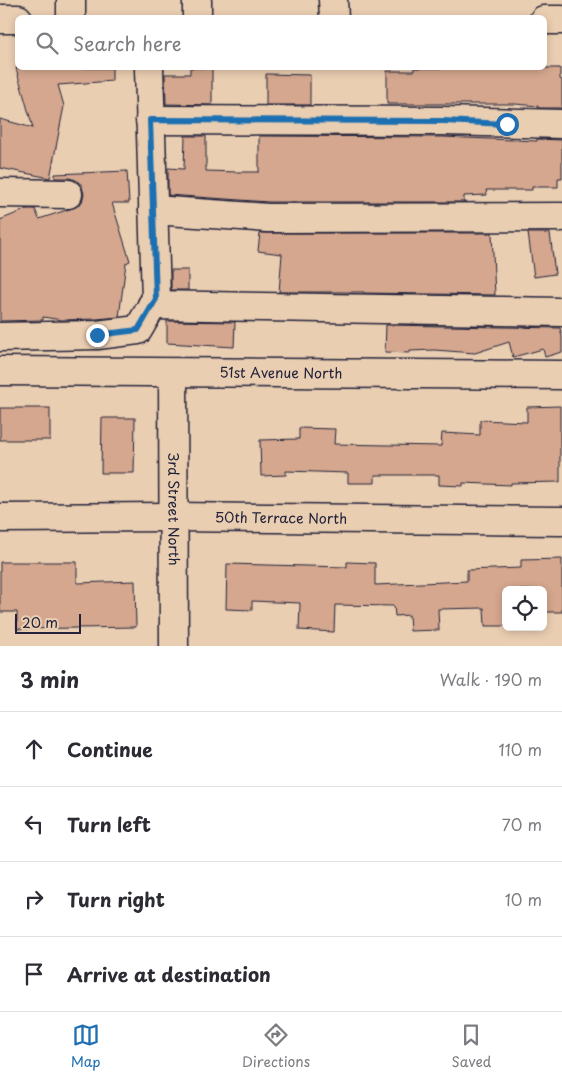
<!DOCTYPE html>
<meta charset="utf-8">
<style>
:root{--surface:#fff;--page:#f2f2f3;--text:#2b2b33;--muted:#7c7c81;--line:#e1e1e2;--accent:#1f6fb2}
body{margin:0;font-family:"Playpen Sans",sans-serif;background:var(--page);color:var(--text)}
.controls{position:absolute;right:15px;bottom:15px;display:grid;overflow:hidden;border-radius:8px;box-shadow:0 2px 8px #0003}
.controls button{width:45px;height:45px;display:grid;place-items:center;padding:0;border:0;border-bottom:1px solid var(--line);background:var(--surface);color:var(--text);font:25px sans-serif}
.scale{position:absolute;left:15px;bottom:12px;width:66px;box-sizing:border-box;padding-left:5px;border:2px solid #22223b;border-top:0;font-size:14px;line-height:18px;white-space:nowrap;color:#22223b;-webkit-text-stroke:4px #eaceb1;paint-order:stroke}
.stop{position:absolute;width:15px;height:15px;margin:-11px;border:4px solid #1f6fb2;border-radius:50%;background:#fff}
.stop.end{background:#1f6fb2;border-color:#fff;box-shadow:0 1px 5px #0008}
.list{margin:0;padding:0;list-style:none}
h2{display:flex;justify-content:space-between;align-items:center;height:65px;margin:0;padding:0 20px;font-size:21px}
h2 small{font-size:16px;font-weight:400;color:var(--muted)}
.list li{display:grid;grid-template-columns:32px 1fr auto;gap:15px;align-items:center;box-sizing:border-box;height:75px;padding:0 20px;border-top:1px solid var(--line)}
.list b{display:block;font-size:19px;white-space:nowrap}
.list em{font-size:16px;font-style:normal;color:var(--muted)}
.icon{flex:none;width:28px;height:28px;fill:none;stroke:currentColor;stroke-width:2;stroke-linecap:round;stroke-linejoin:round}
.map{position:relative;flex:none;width:562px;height:646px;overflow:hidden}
.search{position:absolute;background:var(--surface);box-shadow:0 2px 8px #0003;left:15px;right:15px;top:15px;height:55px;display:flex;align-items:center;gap:12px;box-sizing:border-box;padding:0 18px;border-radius:8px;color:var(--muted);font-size:19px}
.sheet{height:365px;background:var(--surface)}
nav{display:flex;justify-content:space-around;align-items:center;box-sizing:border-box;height:70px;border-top:1px solid var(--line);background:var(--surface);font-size:14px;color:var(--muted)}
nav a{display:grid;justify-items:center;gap:2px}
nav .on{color:var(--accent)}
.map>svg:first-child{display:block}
.building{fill:#d4a78e;stroke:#22223b}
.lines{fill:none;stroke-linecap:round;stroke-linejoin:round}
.minor-casing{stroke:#22223b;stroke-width:31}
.minor{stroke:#eaceb1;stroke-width:28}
.route{stroke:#1f6fb2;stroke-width:6}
.labels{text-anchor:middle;stroke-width:4;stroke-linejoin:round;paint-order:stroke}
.street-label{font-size:14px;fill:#22223b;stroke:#eaceb1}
</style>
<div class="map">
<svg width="562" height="646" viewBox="0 0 562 646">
<rect width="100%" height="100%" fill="#eaceb1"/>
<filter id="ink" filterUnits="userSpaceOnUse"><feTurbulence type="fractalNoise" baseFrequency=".02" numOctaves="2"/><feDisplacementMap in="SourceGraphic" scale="10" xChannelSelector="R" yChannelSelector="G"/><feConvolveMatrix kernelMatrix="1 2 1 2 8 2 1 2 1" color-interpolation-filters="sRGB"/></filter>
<g filter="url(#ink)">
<g class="building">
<path d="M16 68H112V81L58 85 64 106 50 178 0 168V119L33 128Z"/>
<path d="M190 68H212V105L166 104 165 74H190Z"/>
<path d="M414 68H560V79L562 80V108H538V106L515 104H387V71H414Z"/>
<path d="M266 74 310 75V105H266Z"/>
<path d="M185 136H206V171L238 172H259V136L443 137 537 141V139L562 140V178H558V187H532V190H486L487 195 464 196V202H269L168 195V168L184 169Z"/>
<path d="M127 171 129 203H112L130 261 126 263 119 317 96 319 62 320 43 317V320L0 321V220L27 209H35L39 219 76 207 82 202 84 194 82 187 83 186 76 180 69 178H55V174Z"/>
<path d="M260 233H492L495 295 364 293V292H279L282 254 258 251Z"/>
<path d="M528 233H550L555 274 534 277Z"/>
<rect x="171" y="270" width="17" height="20"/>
<path d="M167 321 235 322 234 347 167 343Z"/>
<path d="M386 325 560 328 562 336V352L545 357 543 349 513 357 509 342 475 353 434 350 410 351V353L385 352Z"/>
<path d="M560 406V482L511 483V485L463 483V486L439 485V475H375V483H348V473L286 471V475L261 476 260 440 299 439V428L335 429 334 444 441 446 442 433 480 435V420L527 422V407Z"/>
<rect x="0" y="408" width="50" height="32"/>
<path d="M102 418H135L134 473H101Z"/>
<path d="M562 559V612H543V590H506V626H485L484 608 438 609 439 630 410 631 409 615 395 616 394 606 335 605 334 632 299 630 300 603 252 601V610L226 609 227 564 347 567V562L375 563V585L467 581V570L521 568V560Z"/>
<path d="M0 562H77V583L135 581 136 627 17 629V612H0Z"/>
</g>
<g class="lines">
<g class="minor-casing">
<g id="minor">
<path d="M71 0V18"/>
<path d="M197 0V18"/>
<path d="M333 0 334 18"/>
<path d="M0 19H18"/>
<path d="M544 20H562"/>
<path d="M150 120 443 121 562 124"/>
<path d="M0 193 68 194"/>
<path d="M153 210 268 218 562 217"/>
<path d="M152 305 562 312"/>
<path d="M0 337 97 335 138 330 156 299 149 68"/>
<path id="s1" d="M0 371 562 375"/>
<path id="s2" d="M173 373 174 646"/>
<path id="s3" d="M0 518 174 517 562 521"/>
</g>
</g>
<use href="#minor" class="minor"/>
</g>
</g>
<g class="lines" filter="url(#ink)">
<path class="route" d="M97 335 138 330 156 299 150 120 443 121 507 124"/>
</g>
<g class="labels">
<g class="street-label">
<text dy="5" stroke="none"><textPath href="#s1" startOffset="281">51st Avenue North</textPath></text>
<text dy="5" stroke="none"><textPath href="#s2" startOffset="136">3rd Street North</textPath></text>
<text dy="5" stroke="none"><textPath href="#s3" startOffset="281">50th Terrace North</textPath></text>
</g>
</g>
</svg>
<div class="controls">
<button><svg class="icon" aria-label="locate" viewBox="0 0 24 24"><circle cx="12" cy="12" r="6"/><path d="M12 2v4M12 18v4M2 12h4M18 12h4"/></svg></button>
</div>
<div class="scale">20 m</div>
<div class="stop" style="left:507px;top:124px"></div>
<div class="stop end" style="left:97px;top:335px"></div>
<div class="search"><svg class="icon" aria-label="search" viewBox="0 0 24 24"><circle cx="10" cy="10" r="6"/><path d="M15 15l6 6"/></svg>Search here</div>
</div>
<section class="sheet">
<h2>3 min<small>Walk · 190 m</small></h2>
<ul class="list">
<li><svg class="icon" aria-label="ahead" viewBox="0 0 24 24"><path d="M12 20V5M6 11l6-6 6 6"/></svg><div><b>Continue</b></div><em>110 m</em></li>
<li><svg class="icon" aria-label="left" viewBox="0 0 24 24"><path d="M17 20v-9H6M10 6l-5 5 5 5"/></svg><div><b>Turn left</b></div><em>70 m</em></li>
<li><svg class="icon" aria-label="right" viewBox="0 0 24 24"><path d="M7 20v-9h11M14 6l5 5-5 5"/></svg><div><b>Turn right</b></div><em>10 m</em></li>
<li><svg class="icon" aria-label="arrive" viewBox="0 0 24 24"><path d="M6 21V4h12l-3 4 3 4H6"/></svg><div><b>Arrive at destination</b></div></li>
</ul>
</section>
<nav>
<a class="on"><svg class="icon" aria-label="map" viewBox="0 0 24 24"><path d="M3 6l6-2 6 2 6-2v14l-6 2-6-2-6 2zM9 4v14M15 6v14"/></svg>Map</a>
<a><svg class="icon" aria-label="directions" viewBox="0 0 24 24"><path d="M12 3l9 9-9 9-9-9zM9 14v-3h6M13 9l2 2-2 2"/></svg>Directions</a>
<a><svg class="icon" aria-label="saved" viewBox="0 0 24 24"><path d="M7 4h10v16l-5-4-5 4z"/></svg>Saved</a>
</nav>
